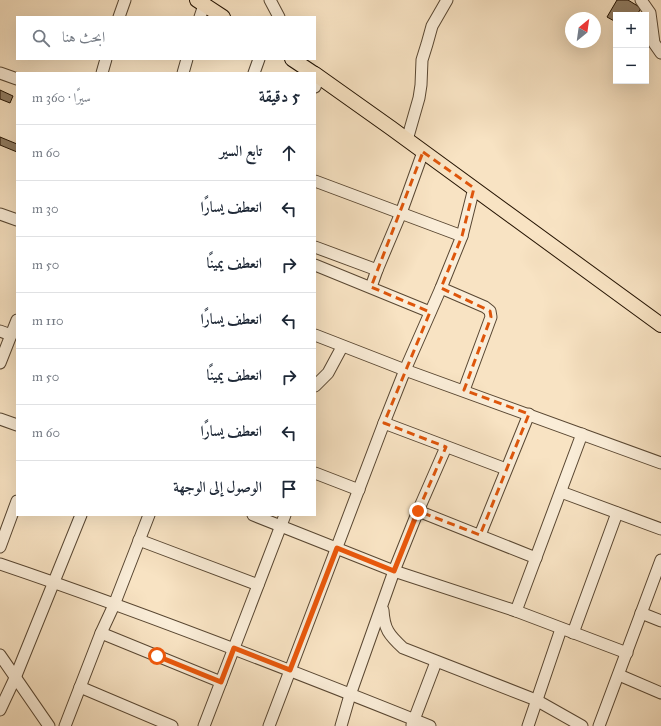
<!DOCTYPE html>
<html lang="ar">
<meta charset="utf-8">
<style>
:root{--surface:#fff;--page:#f6f6f7;--text:#1f2937;--muted:#747a83;--line:#e0e1e3}
body{margin:0;font-family:"IM FELL Great Primer",Amiri,serif;background:var(--page);color:var(--text);direction:rtl}
.controls{position:absolute;right:12px;top:12px;display:grid;overflow:hidden;border-radius:0px;box-shadow:0 4px 16px #0002}
.controls button{width:36px;height:36px;display:grid;place-items:center;padding:0;border:0;border-bottom:1px solid var(--line);background:var(--surface);color:var(--text);font:20px sans-serif}
.compass{position:absolute;left:565px;top:12px;width:36px;height:36px;border-radius:50%;background:var(--surface);box-shadow:0 4px 16px #0002;rotate:29deg}
.stop{position:absolute;width:12px;height:12px;margin:-9px;border:3px solid #ea580c;border-radius:50%;background:#fff}
.stop.end{background:#ea580c;border-color:#fff;box-shadow:0 1px 4px #0008}
.list{margin:0;padding:0;list-style:none}
h2{display:flex;justify-content:space-between;align-items:center;height:52px;margin:0;padding:0 16px;font-size:17px}
h2 small{font-size:13px;font-weight:400;color:var(--muted)}
.list li{display:grid;grid-template-columns:26px 1fr auto;gap:12px;align-items:center;box-sizing:border-box;height:56px;padding:0 16px;border-top:1px solid var(--line)}
.list b{display:block;font-size:15px;white-space:nowrap}
.list em{font-size:13px;font-style:normal;color:var(--muted)}
.icon{flex:none;width:22px;height:22px;fill:none;stroke:currentColor;stroke-width:2;stroke-linecap:round;stroke-linejoin:round}
.map{position:relative;flex:none;width:661px;height:726px;overflow:hidden;direction:ltr}
.search{position:absolute;background:var(--surface);box-shadow:0 4px 16px #0002;left:16px;top:16px;width:300px;height:44px;display:flex;align-items:center;gap:10px;box-sizing:border-box;padding:0 14px;border-radius:0px;color:var(--muted);font-size:15px}
.panel{position:absolute;background:var(--surface);box-shadow:0 4px 16px #0002;left:16px;top:72px;width:300px;height:444px;border-radius:0px;direction:rtl}
.map>svg:first-child{display:block}
.building{fill:#927f66;stroke:#241302}
.lines{fill:none;stroke-linecap:round;stroke-linejoin:round}
.minor-casing{stroke:#594732;stroke-width:13}
.major-casing{stroke:#241302;stroke-width:16}
.minor{stroke:#faedd8;stroke-width:11}
.major{stroke:#f8e3c3;stroke-width:14}
.route{stroke:#ea580c;stroke-width:5}
.marked{fill:none;stroke:#de560c;stroke-width:3;stroke-dasharray:8 5;stroke-linejoin:round}
</style>
<div class="map">
<svg width="661" height="726" viewBox="0 0 661 726">
<rect width="100%" height="100%" fill="#f8e3c3"/>
<filter id="stains"><feTurbulence type="fractalNoise" baseFrequency=".005" numOctaves="4"/><feColorMatrix values="0 0 0 0 .2 0 0 0 0 .09 0 0 0 0 .02 0 0 0 .5 -.17"/></filter>
<radialGradient id="worn" r=".72"><stop offset=".6" stop-color="#630" stop-opacity="0"/><stop offset="1" stop-color="#630" stop-opacity=".3"/></radialGradient>
<g class="building">
<path d="M617 0H628L641 8 637 15H616V22L607 17Z"/>
<path d="M0 90 13 96 10 103 0 99Z"/>
<path d="M0 137 17 144V152L0 145Z"/>
</g>
<g class="lines">
<g class="minor-casing">
<g id="minor">
<path d="M270 0 279 17"/>
<path d="M641 0 650 13 654 43 661 53"/>
<path d="M119 17 125 0"/>
<path d="M200 17 204 5"/>
<path d="M0 73 17 79"/>
<path d="M102 73 106 59"/>
<path d="M183 73 187 59"/>
<path d="M254 73 259 59"/>
<path d="M315 87 319 77"/>
<path d="M407 140 419 98 421 85 422 60 427 44 432 26 447 0"/>
<path d="M315 181 462 236"/>
<path d="M0 214 17 220"/>
<path d="M315 247 377 270"/>
<path d="M315 265 430 312"/>
<path d="M371 287 377 270 401 213 423 152"/>
<path d="M441 288 485 307 490 311 491 317 464 390"/>
<path d="M0 331 11 335"/>
<path d="M315 335 405 370 661 463"/>
<path d="M0 363 17 320"/>
<path d="M315 386 328 373 342 347"/>
<path d="M0 419 17 425"/>
<path d="M384 423 506 469"/>
<path d="M315 473 359 490"/>
<path d="M561 492 661 529"/>
<path d="M418 511 536 558"/>
<path d="M253 515 394 571 516 611 627 653"/>
<path d="M480 535 529 414"/>
<path d="M139 540 258 585"/>
<path d="M0 547 17 501"/>
<path d="M0 564C145 613 288 669 430 726"/>
<path d="M383 610C384 629 389 635 403 648L536 700 582 726"/>
<path d="M516 611 582 434"/>
<path d="M641 613 661 621"/>
<path d="M101 633 221 682"/>
<path d="M573 633 617 513"/>
<path d="M0 655 49 726"/>
<path d="M619 675 661 693"/>
<path d="M80 687 172 726"/>
<path d="M0 710 15 678 81 515"/>
<path d="M412 725 436 662"/>
<path d="M65 726 101 633 114 605 149 515"/>
<path d="M204 726 285 515"/>
<path d="M269 726 384 423 405 370 441 288 462 236 474 188"/>
<path d="M341 726 350 695 394 571 418 511 446 447"/>
<path d="M528 726 561 629"/>
<path d="M599 726 661 560"/>
</g>
</g>
<g class="major-casing">
<g id="major">
<path d="M197 0 223 17"/>
<path d="M292 59 313 73"/>
<path d="M315 74 391 128 661 325"/>
</g>
</g>
<use href="#minor" class="minor"/>
<use href="#major" class="major"/>
</g>
<g class="lines">
<path class="route" d="M157 656 221 682 234 648 290 670 337 548 394 571 418 511"/>
</g>
<path class="marked" d="M423 152 474 188 462 236 441 288 490 311 491 317 464 390 529 414 480 535 418 511 446 447 384 423 430 312 371 287Z"/>
<rect width="100%" height="100%" filter="url(#stains)"/>
<rect width="100%" height="100%" fill="url(#worn)"/>
</svg>
<div class="controls">
<button>+</button>
<button>−</button>
</div>
<svg class="compass" viewBox="-18 -18 36 36"><path d="M0-13l5 13h-10z" fill="#e53935"/><path d="M0 13l5-13h-10z" fill="#747a83"/></svg>
<div class="stop" style="left:157px;top:656px"></div>
<div class="stop end" style="left:418px;top:511px"></div>
<div class="search"><svg class="icon" aria-label="search" viewBox="0 0 24 24"><circle cx="10" cy="10" r="6"/><path d="M15 15l6 6"/></svg>ابحث هنا</div>
<section class="panel">
<h2>5 دقيقة<small>سيرًا · 360 m</small></h2>
<ul class="list">
<li><svg class="icon" aria-label="ahead" viewBox="0 0 24 24"><path d="M12 20V5M6 11l6-6 6 6"/></svg><div><b>تابع السير</b></div><em>60 m</em></li>
<li><svg class="icon" aria-label="left" viewBox="0 0 24 24"><path d="M17 20v-9H6M10 6l-5 5 5 5"/></svg><div><b>انعطف يسارًا</b></div><em>30 m</em></li>
<li><svg class="icon" aria-label="right" viewBox="0 0 24 24"><path d="M7 20v-9h11M14 6l5 5-5 5"/></svg><div><b>انعطف يمينًا</b></div><em>50 m</em></li>
<li><svg class="icon" aria-label="left" viewBox="0 0 24 24"><path d="M17 20v-9H6M10 6l-5 5 5 5"/></svg><div><b>انعطف يسارًا</b></div><em>110 m</em></li>
<li><svg class="icon" aria-label="right" viewBox="0 0 24 24"><path d="M7 20v-9h11M14 6l5 5-5 5"/></svg><div><b>انعطف يمينًا</b></div><em>50 m</em></li>
<li><svg class="icon" aria-label="left" viewBox="0 0 24 24"><path d="M17 20v-9H6M10 6l-5 5 5 5"/></svg><div><b>انعطف يسارًا</b></div><em>60 m</em></li>
<li><svg class="icon" aria-label="arrive" viewBox="0 0 24 24"><path d="M6 21V4h12l-3 4 3 4H6"/></svg><div><b>الوصول إلى الوجهة</b></div></li>
</ul>
</section>
</div>
